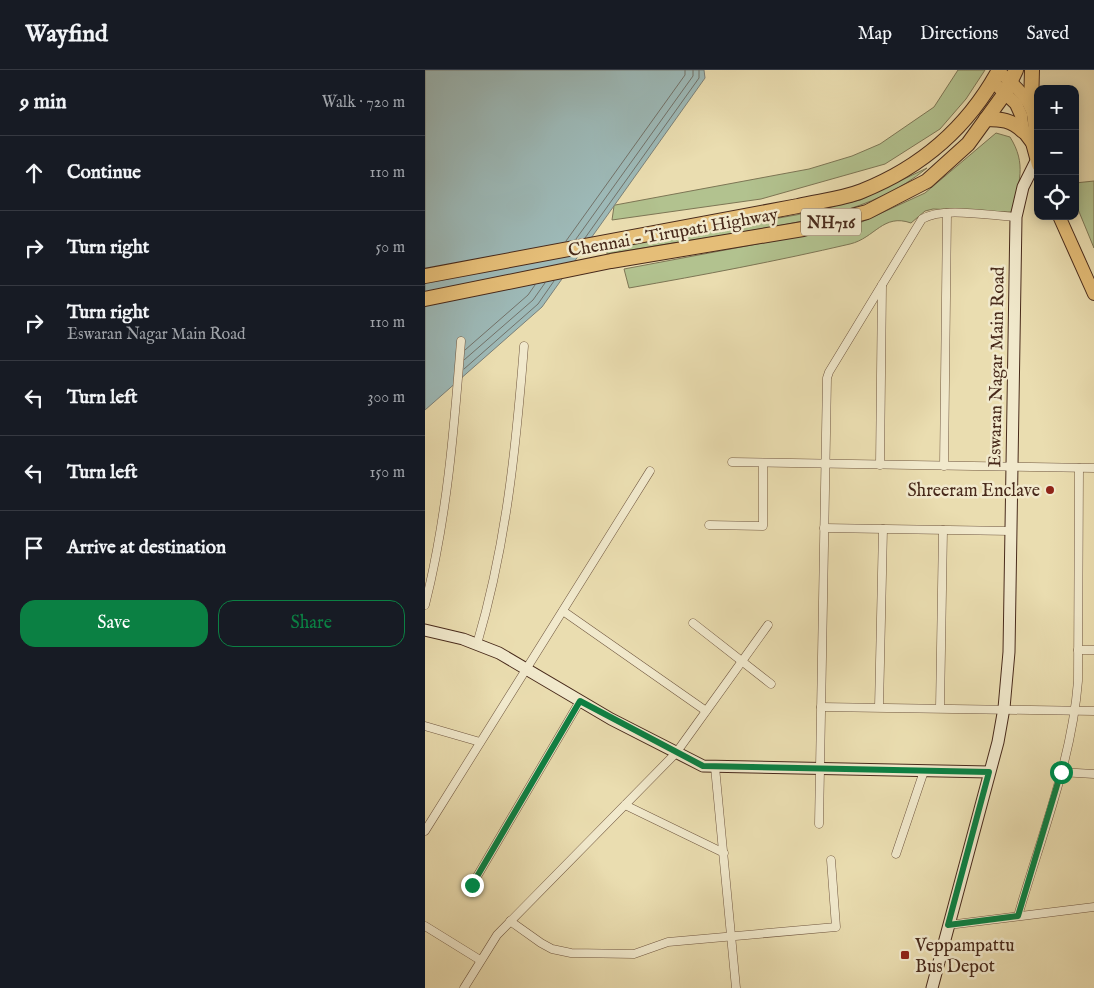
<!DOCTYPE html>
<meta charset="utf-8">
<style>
:root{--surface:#171b24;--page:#20242c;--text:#f1f3f6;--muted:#9ea1a6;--line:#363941;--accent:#0b8043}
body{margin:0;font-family:"IM FELL English",serif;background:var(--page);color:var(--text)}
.controls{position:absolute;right:15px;top:15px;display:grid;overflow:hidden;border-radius:10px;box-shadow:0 2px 12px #0003}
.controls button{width:45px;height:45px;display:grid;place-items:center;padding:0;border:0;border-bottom:1px solid var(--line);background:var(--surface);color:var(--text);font:25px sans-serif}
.stop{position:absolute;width:15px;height:15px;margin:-11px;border:4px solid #0b8043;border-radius:50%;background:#fff}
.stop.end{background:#0b8043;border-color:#fff;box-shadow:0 1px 5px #0008}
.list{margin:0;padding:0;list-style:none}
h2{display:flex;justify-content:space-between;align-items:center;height:65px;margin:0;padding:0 20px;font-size:21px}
h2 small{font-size:16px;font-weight:400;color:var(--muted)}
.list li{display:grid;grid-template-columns:32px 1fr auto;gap:15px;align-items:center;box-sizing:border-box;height:75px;padding:0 20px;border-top:1px solid var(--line)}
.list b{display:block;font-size:19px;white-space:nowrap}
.list p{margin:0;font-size:16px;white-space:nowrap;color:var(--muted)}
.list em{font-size:16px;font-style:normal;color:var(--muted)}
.actions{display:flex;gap:10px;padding:15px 20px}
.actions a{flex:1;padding:11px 0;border:1px solid var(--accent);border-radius:15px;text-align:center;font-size:18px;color:var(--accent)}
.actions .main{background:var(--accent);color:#fff}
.icon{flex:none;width:28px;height:28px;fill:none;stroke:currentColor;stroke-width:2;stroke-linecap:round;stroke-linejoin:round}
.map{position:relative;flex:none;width:669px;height:918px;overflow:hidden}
header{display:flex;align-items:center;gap:30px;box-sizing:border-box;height:70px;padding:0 25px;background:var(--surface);border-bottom:1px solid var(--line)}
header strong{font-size:24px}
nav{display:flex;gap:28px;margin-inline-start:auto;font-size:18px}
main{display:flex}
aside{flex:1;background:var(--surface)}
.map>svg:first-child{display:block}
.green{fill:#b2c28f;stroke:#7d7655}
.water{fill:#9db9b7;stroke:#7b8079}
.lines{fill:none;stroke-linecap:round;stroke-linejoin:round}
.shore{stroke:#727269;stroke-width:1}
.street-casing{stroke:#705740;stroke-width:9}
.secondary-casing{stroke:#482a1b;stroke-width:13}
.primary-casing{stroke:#482a1b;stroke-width:14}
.highway-casing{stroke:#482a1b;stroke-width:16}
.street{stroke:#f1e9cc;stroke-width:8}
.secondary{stroke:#f1e9cc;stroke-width:11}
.primary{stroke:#e5be78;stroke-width:12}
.highway{stroke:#e5be78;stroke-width:14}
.route{stroke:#0b8043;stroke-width:6}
.poi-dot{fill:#8f2418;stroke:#f1e9cc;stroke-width:2}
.labels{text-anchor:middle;stroke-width:5;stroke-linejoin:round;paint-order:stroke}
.shield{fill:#f1e9cc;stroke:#7b6350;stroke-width:1}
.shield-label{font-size:16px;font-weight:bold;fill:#482a1b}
.street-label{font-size:18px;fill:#482a1b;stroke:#f1e9cc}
.poi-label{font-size:18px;fill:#482a1b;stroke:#f1e9cc;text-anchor:end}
</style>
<header>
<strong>Wayfind</strong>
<nav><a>Map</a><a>Directions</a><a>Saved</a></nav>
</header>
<main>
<aside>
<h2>9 min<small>Walk · 720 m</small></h2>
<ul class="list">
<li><svg class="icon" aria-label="ahead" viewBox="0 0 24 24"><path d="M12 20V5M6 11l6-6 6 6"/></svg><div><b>Continue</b></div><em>110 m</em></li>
<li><svg class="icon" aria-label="right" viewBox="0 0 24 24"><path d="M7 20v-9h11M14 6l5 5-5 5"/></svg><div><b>Turn right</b></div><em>50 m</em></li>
<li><svg class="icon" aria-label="right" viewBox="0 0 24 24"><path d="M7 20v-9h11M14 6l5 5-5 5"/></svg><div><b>Turn right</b><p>Eswaran Nagar Main Road</p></div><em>110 m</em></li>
<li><svg class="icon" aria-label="left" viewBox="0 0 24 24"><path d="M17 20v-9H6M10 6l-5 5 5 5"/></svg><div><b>Turn left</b></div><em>300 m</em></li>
<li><svg class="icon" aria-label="left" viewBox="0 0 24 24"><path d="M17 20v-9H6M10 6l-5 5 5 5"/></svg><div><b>Turn left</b></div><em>150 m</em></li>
<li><svg class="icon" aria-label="arrive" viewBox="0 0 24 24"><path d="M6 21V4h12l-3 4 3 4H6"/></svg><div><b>Arrive at destination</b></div></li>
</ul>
<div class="actions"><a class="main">Save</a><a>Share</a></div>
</aside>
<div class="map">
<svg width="669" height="918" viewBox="0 0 669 918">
<rect width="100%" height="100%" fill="#eaddb0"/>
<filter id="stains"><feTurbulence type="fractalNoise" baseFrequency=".004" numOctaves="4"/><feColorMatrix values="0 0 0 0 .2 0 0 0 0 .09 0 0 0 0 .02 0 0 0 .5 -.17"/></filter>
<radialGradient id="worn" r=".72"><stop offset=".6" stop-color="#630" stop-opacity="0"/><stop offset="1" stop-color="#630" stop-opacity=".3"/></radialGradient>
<g class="green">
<path d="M533 0H560L541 29 515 59 460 94 336 129 187 150 189 136 158 141 384 99 427 86 455 74 509 37Z"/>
<path d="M571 63 585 67C602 94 594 113 587 142L508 139 500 141 486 153C458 143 450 168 425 174 352 191 278 205 204 218L199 199 428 156 500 123Z"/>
<path d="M502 98C448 143 374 152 306 164 265 170 224 177 182 184V178L371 145 435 130Z"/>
<path d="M669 111V178L650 132V113Z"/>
</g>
<path class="water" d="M0 0H279L280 8 117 237 0 340Z"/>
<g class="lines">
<g class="shore">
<path d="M160 168 274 8V0"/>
<path d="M151 169 268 6V0"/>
<path d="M141 171 260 5V0"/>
<path d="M40 280 103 225 110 215"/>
<path d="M39 290 108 230 120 213"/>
<path d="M39 299 113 234 129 211"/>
</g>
<g class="street-casing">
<g id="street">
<path d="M307 392 669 398"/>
<path d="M455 395 457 215"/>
<path d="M519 396 522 143"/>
<path d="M284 455 338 456V393"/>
<path d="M399 458 586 461"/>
<path d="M0 535C22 448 29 360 36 271"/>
<path d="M138 541 281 641"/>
<path d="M268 553 346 614"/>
<path d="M52 574C81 476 91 378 99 276"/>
<path d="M653 580H669"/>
<path d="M396 637 669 641"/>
<path d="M454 637 458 459"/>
<path d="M515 638 518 460"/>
<path d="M0 656 55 672"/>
<path d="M290 697 311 918"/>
<path d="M635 702 669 704"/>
<path d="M200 735 299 783"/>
<path d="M394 754 402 308 404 302 497 149C518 136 566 146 591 147"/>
<path d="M0 761 225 401"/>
<path d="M471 784 499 701"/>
<path d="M47 815 155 631"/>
<path d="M593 846C615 770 647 690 653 611L654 398"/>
<path d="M85 851 116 873 127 879 146 883 209 884 243 872 411 857 406 790"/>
<path d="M523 855 669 837"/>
<path d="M0 856 55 890"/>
<path d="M39 918 72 865 251 683 343 555"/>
</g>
</g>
<g class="secondary-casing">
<g id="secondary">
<path d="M0 560 38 569 74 583 186 649 278 696 564 702"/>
<path d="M507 918 573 672 579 638 584 582 591 147 598 117 611 91"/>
</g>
</g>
<g class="primary-casing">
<g id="primary">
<path d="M578 5C602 26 615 41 607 73"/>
<path d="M567 11 591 34 596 45 598 61 607 73 613 95"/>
<path d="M634 146 669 224"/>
</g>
</g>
<g class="highway-casing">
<g id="highway">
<path d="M606 36 607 0"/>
<path d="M561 49C577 49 586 50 598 61"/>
<path d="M0 206 373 136C394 131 417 129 437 121 497 97 543 57 574 0"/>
<path d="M0 229 186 191 378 159 442 142 502 111 543 74 580 23 591 0"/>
</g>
</g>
<use href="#street" class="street"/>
<use href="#secondary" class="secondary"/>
<use href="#primary" class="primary"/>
<use href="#highway" class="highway"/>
</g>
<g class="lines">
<path class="route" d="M47 815 155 631 278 696 564 702 523 855 593 846 636 702"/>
</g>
<g class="poi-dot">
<circle cx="625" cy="420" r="5"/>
<rect x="475" y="880" width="10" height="10" rx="2.5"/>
</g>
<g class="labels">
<rect class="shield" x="376" y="138.5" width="60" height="27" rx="4"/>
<g class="shield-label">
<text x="406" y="158">NH716</text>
</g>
<g class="street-label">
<text transform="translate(248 162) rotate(-10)" y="6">Chennai - Tirupati Highway</text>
<text transform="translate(571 297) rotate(-89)" y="6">Eswaran Nagar Main Road</text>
</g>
<g class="poi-label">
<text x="615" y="426">Shreeram Enclave</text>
<text x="490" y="881" text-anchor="start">Veppampattu<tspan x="490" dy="21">Bus Depot</tspan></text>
</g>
</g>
<rect width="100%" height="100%" filter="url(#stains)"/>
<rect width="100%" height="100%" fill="url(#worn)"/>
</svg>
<div class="controls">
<button>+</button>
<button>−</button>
<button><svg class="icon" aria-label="locate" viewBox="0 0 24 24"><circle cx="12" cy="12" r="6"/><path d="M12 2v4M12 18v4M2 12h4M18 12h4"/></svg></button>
</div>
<div class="stop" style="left:636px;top:702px"></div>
<div class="stop end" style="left:47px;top:815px"></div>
</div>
</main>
